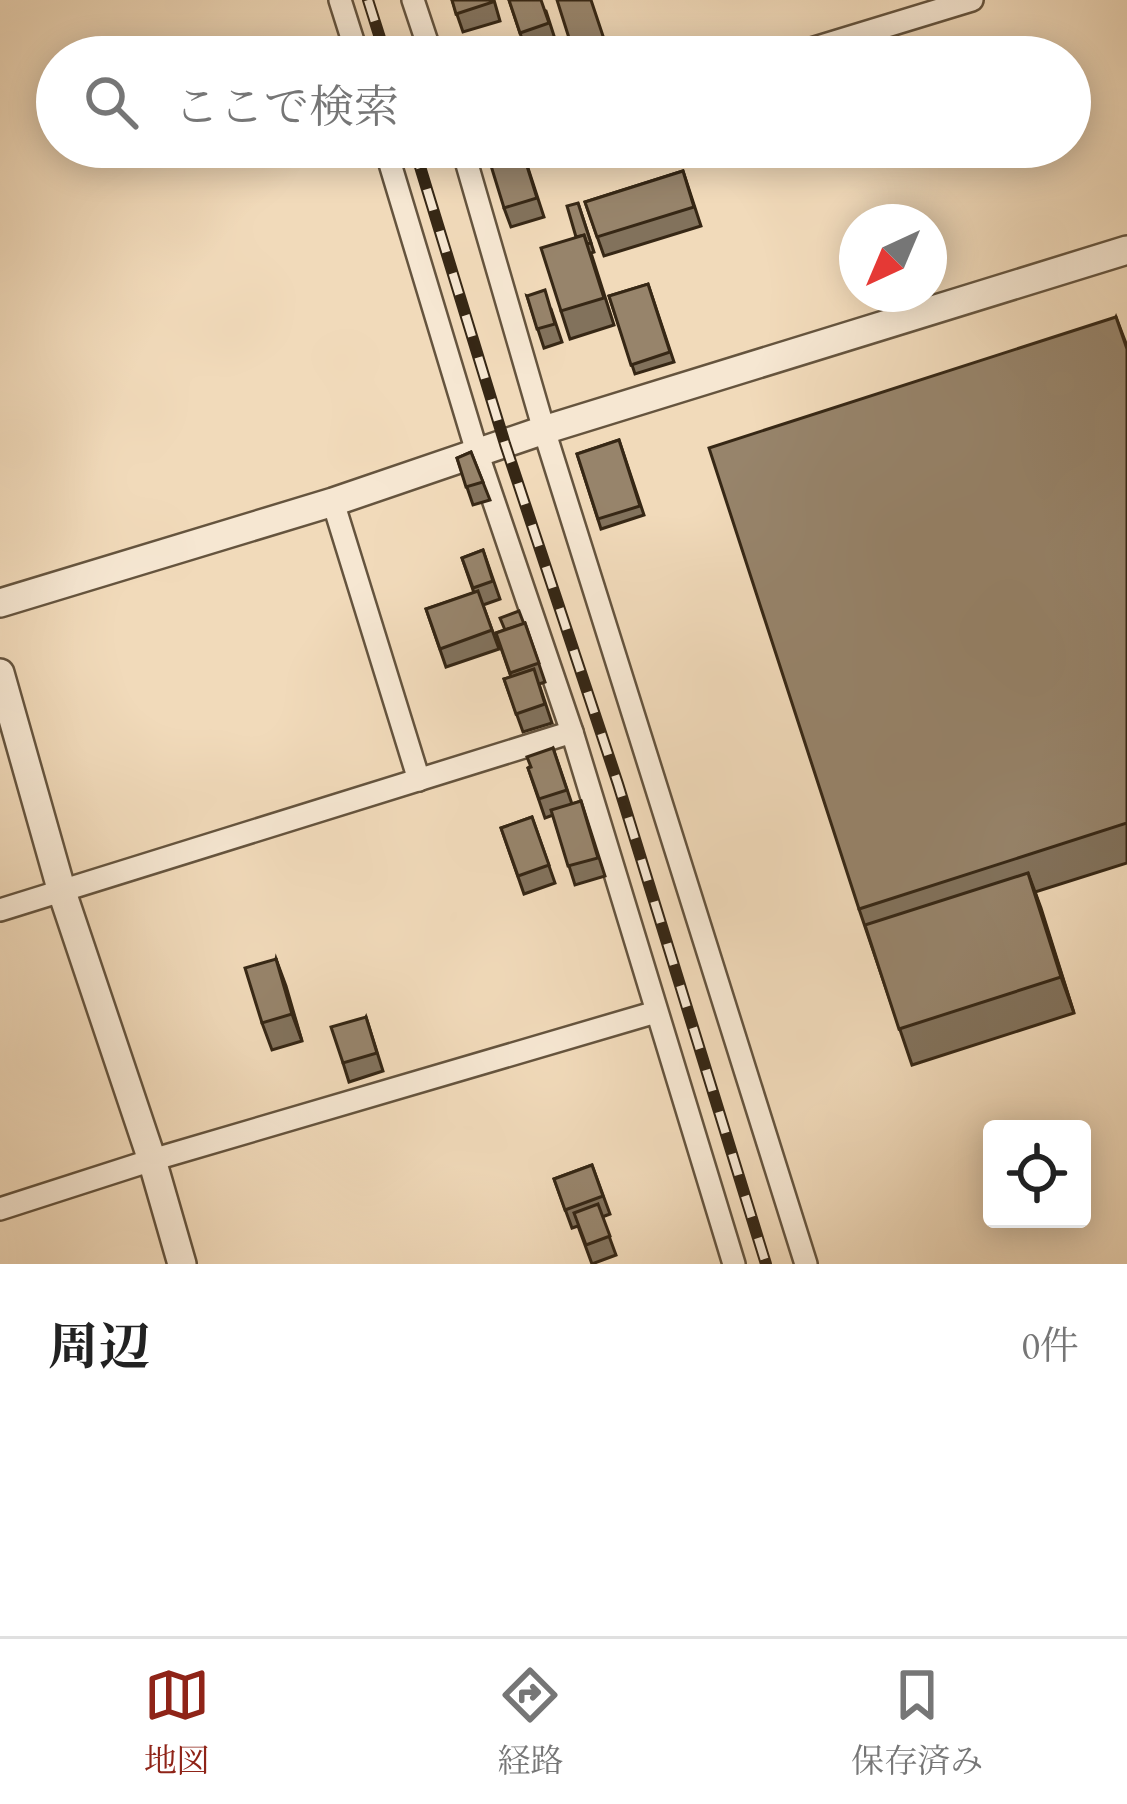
<!DOCTYPE html>
<html lang="ja">
<meta charset="utf-8">
<style>
:root{--surface:#fff;--page:#f6f6f6;--text:#222;--muted:#767676;--line:#e0e0e0;--accent:#8f2418}
body{margin:0;font-family:"EB Garamond","Noto Serif JP",serif;background:var(--page);color:var(--text)}
.controls{position:absolute;right:36px;bottom:36px;display:grid;overflow:hidden;border-radius:12px;box-shadow:0 6px 30px #0003}
.controls button{width:108px;height:108px;display:grid;place-items:center;padding:0;border:0;border-bottom:3px solid var(--line);background:var(--surface);color:var(--text);font:60px sans-serif}
.compass{position:absolute;left:839px;top:204px;width:108px;height:108px;border-radius:50%;background:var(--surface);box-shadow:0 6px 30px #0003;rotate:224deg}
.list{margin:0;padding:0;list-style:none}
h2{display:flex;justify-content:space-between;align-items:center;height:156px;margin:0;padding:0 48px;font-size:51px}
h2 small{font-size:39px;font-weight:400;color:var(--muted)}
.icon{flex:none;width:66px;height:66px;fill:none;stroke:currentColor;stroke-width:2;stroke-linecap:round;stroke-linejoin:round}
.map{position:relative;flex:none;width:1127px;height:1264px;overflow:hidden}
.search{position:absolute;background:var(--surface);box-shadow:0 6px 30px #0003;left:36px;right:36px;top:36px;height:132px;display:flex;align-items:center;gap:30px;box-sizing:border-box;padding:0 42px;border-radius:66px;color:var(--muted);font-size:45px}
.sheet{height:372px;background:var(--surface)}
nav{display:flex;justify-content:space-around;align-items:center;box-sizing:border-box;height:168px;border-top:3px solid var(--line);background:var(--surface);font-size:33px;color:var(--muted)}
nav a{display:grid;justify-items:center;gap:6px}
nav .on{color:var(--accent)}
.map>svg:first-child{display:block}
.lines{fill:none;stroke-linecap:round;stroke-linejoin:round}
.minor-casing{stroke:#65543e;stroke-width:26}
.tertiary-casing{stroke:#65543e;stroke-width:32}
.minor{stroke:#f6e7d2;stroke-width:21}
.tertiary{stroke:#f6e7d2;stroke-width:27}
.rail-casing{stroke:#362715;stroke-width:12}
.rail{stroke:#f6e7d2;stroke-width:8;stroke-dasharray:22;stroke-linecap:butt}
.wall{fill:#82725c;stroke:#362715;stroke-width:3}
.shaded-wall{fill:#6a5c4b;stroke:#362715;stroke-width:3}
.building{fill:#97846b;stroke:#362715;stroke-width:3}
</style>
<div class="map">
<svg width="1127" height="1264" viewBox="0 0 1127 1264">
<rect width="100%" height="100%" fill="#f1daba"/>
<filter id="stains"><feTurbulence type="fractalNoise" baseFrequency=".00167" numOctaves="4"/><feColorMatrix values="0 0 0 0 .2 0 0 0 0 .09 0 0 0 0 .02 0 0 0 .5 -.17"/></filter>
<radialGradient id="worn" r=".72"><stop offset=".6" stop-color="#630" stop-opacity="0"/><stop offset="1" stop-color="#630" stop-opacity=".3"/></radialGradient>
<g class="lines">
<g class="minor-casing">
<g id="minor">
<path d="M340 0 358 57"/>
<path d="M413 0 432 57"/>
<path d="M785 57 972 0"/>
<path d="M385 147 477 452 572 732 734 1264"/>
<path d="M462 147 544 430 806 1264"/>
<path d="M333 502 419 780"/>
<path d="M0 910 572 732"/>
<path d="M0 1209 152 1160 656 1012"/>
</g>
</g>
<g class="tertiary-casing">
<g id="tertiary">
<path d="M0 603 333 502 544 430 1127 250"/>
<path d="M0 673 62 892 152 1160 182 1264"/>
</g>
</g>
<use href="#minor" class="minor"/>
<use href="#tertiary" class="tertiary"/>
<g class="rail-casing">
<g id="rail">
<path d="M368 0 386 57"/>
<path d="M414 147 505 444 618 784 766 1264"/>
</g>
</g>
<use href="#rail" class="rail"/>
</g>
<g class="wall">
<path d="M452 0H494L500 21 463 32Z"/>
<path d="M509 0 546 11 556 42 526 51Z"/>
<path d="M527 165 544 217 511 227 504 208Z"/>
<path d="M683 171 701 226 604 256 585 202Z"/>
<path d="M578 203 594 252 591 253 614 325 570 339 561 311 576 237Z"/>
<path d="M648 284 674 362 635 374 609 296Z"/>
<path d="M527 296 551 309 562 342 544 348Z"/>
<path d="M1116 317 1127 346V863L1035 892 1074 1013 912 1065 859 909Z"/>
<path d="M619 440 644 515 601 529 577 454Z"/>
<path d="M471 452 490 500 473 505 457 458Z"/>
<path d="M483 550 500 599 483 605 499 649 446 667 426 609 474 593 462 558Z"/>
<path d="M525 623 545 682 539 684 552 723 523 732 504 679 511 677 496 633Z"/>
<path d="M553 748 572 804 581 801 605 876 575 885 553 815 545 818 528 768Z"/>
<path d="M532 817 555 883 524 894 501 828Z"/>
<path d="M276 959 302 1041 272 1050 262 1023Z"/>
<path d="M366 1017 383 1071 349 1082 343 1063Z"/>
<path d="M592 1165 610 1214 602 1217 616 1255 592 1264 578 1226 572 1228 554 1179Z"/>
</g>
<g class="shaded-wall">
<path d="M1028 873 1041 908 1074 1013 1061 977Z"/>
<path d="M276 959 286 986 302 1041 292 1014Z"/>
</g>
<g class="building">
<path d="M452 0H493V2L456 14Z"/>
<path d="M509 0H541L549 23 520 33Z"/>
<path d="M557 0H591L610 57H575Z"/>
<path d="M518 147H521L537 198 504 208 488 156Z"/>
<path d="M683 171 694 207 597 237 585 202Z"/>
<path d="M578 203 591 243 587 244 584 235 576 237 567 206Z"/>
<path d="M584 235 604 298 561 311 541 248Z"/>
<path d="M648 284 670 352 631 365 609 296Z"/>
<path d="M545 290 555 324 537 329 527 296Z"/>
<path d="M1116 317 1127 349V823L859 909 709 448Z"/>
<path d="M619 440 640 506 598 519 577 454Z"/>
<path d="M471 452 483 482 466 487 457 458Z"/>
<path d="M483 550 493 581 473 588 462 558Z"/>
<path d="M478 591 492 630 440 649 426 609Z"/>
<path d="M519 611 524 624 505 630 500 618Z"/>
<path d="M525 623 539 663 510 673 496 633Z"/>
<path d="M534 669 545 704 516 714 504 679Z"/>
<path d="M553 748 567 790 539 799 528 768 531 767 527 757Z"/>
<path d="M581 801 598 858 568 866 551 810Z"/>
<path d="M532 817 549 865 518 876 501 828Z"/>
<path d="M1028 873 1061 977 899 1029 865 925Z"/>
<path d="M276 959 292 1014 262 1023 245 968Z"/>
<path d="M366 1017 377 1053 343 1063 331 1027Z"/>
<path d="M592 1165 603 1196 565 1210 554 1179Z"/>
<path d="M598 1204 610 1236 586 1245 574 1213Z"/>
</g>
<rect width="100%" height="100%" filter="url(#stains)"/>
<rect width="100%" height="100%" fill="url(#worn)"/>
</svg>
<div class="controls">
<button><svg class="icon" aria-label="locate" viewBox="0 0 24 24"><circle cx="12" cy="12" r="6"/><path d="M12 2v4M12 18v4M2 12h4M18 12h4"/></svg></button>
</div>
<svg class="compass" viewBox="-18 -18 36 36"><path d="M0-13l5 13h-10z" fill="#e53935"/><path d="M0 13l5-13h-10z" fill="#767676"/></svg>
<div class="search"><svg class="icon" aria-label="search" viewBox="0 0 24 24"><circle cx="10" cy="10" r="6"/><path d="M15 15l6 6"/></svg>ここで検索</div>
</div>
<section class="sheet">
<h2>周辺<small>0件</small></h2>
<ul class="list">
</ul>
</section>
<nav>
<a class="on"><svg class="icon" aria-label="map" viewBox="0 0 24 24"><path d="M3 6l6-2 6 2 6-2v14l-6 2-6-2-6 2zM9 4v14M15 6v14"/></svg>地図</a>
<a><svg class="icon" aria-label="directions" viewBox="0 0 24 24"><path d="M12 3l9 9-9 9-9-9zM9 14v-3h6M13 9l2 2-2 2"/></svg>経路</a>
<a><svg class="icon" aria-label="saved" viewBox="0 0 24 24"><path d="M7 4h10v16l-5-4-5 4z"/></svg>保存済み</a>
</nav>
